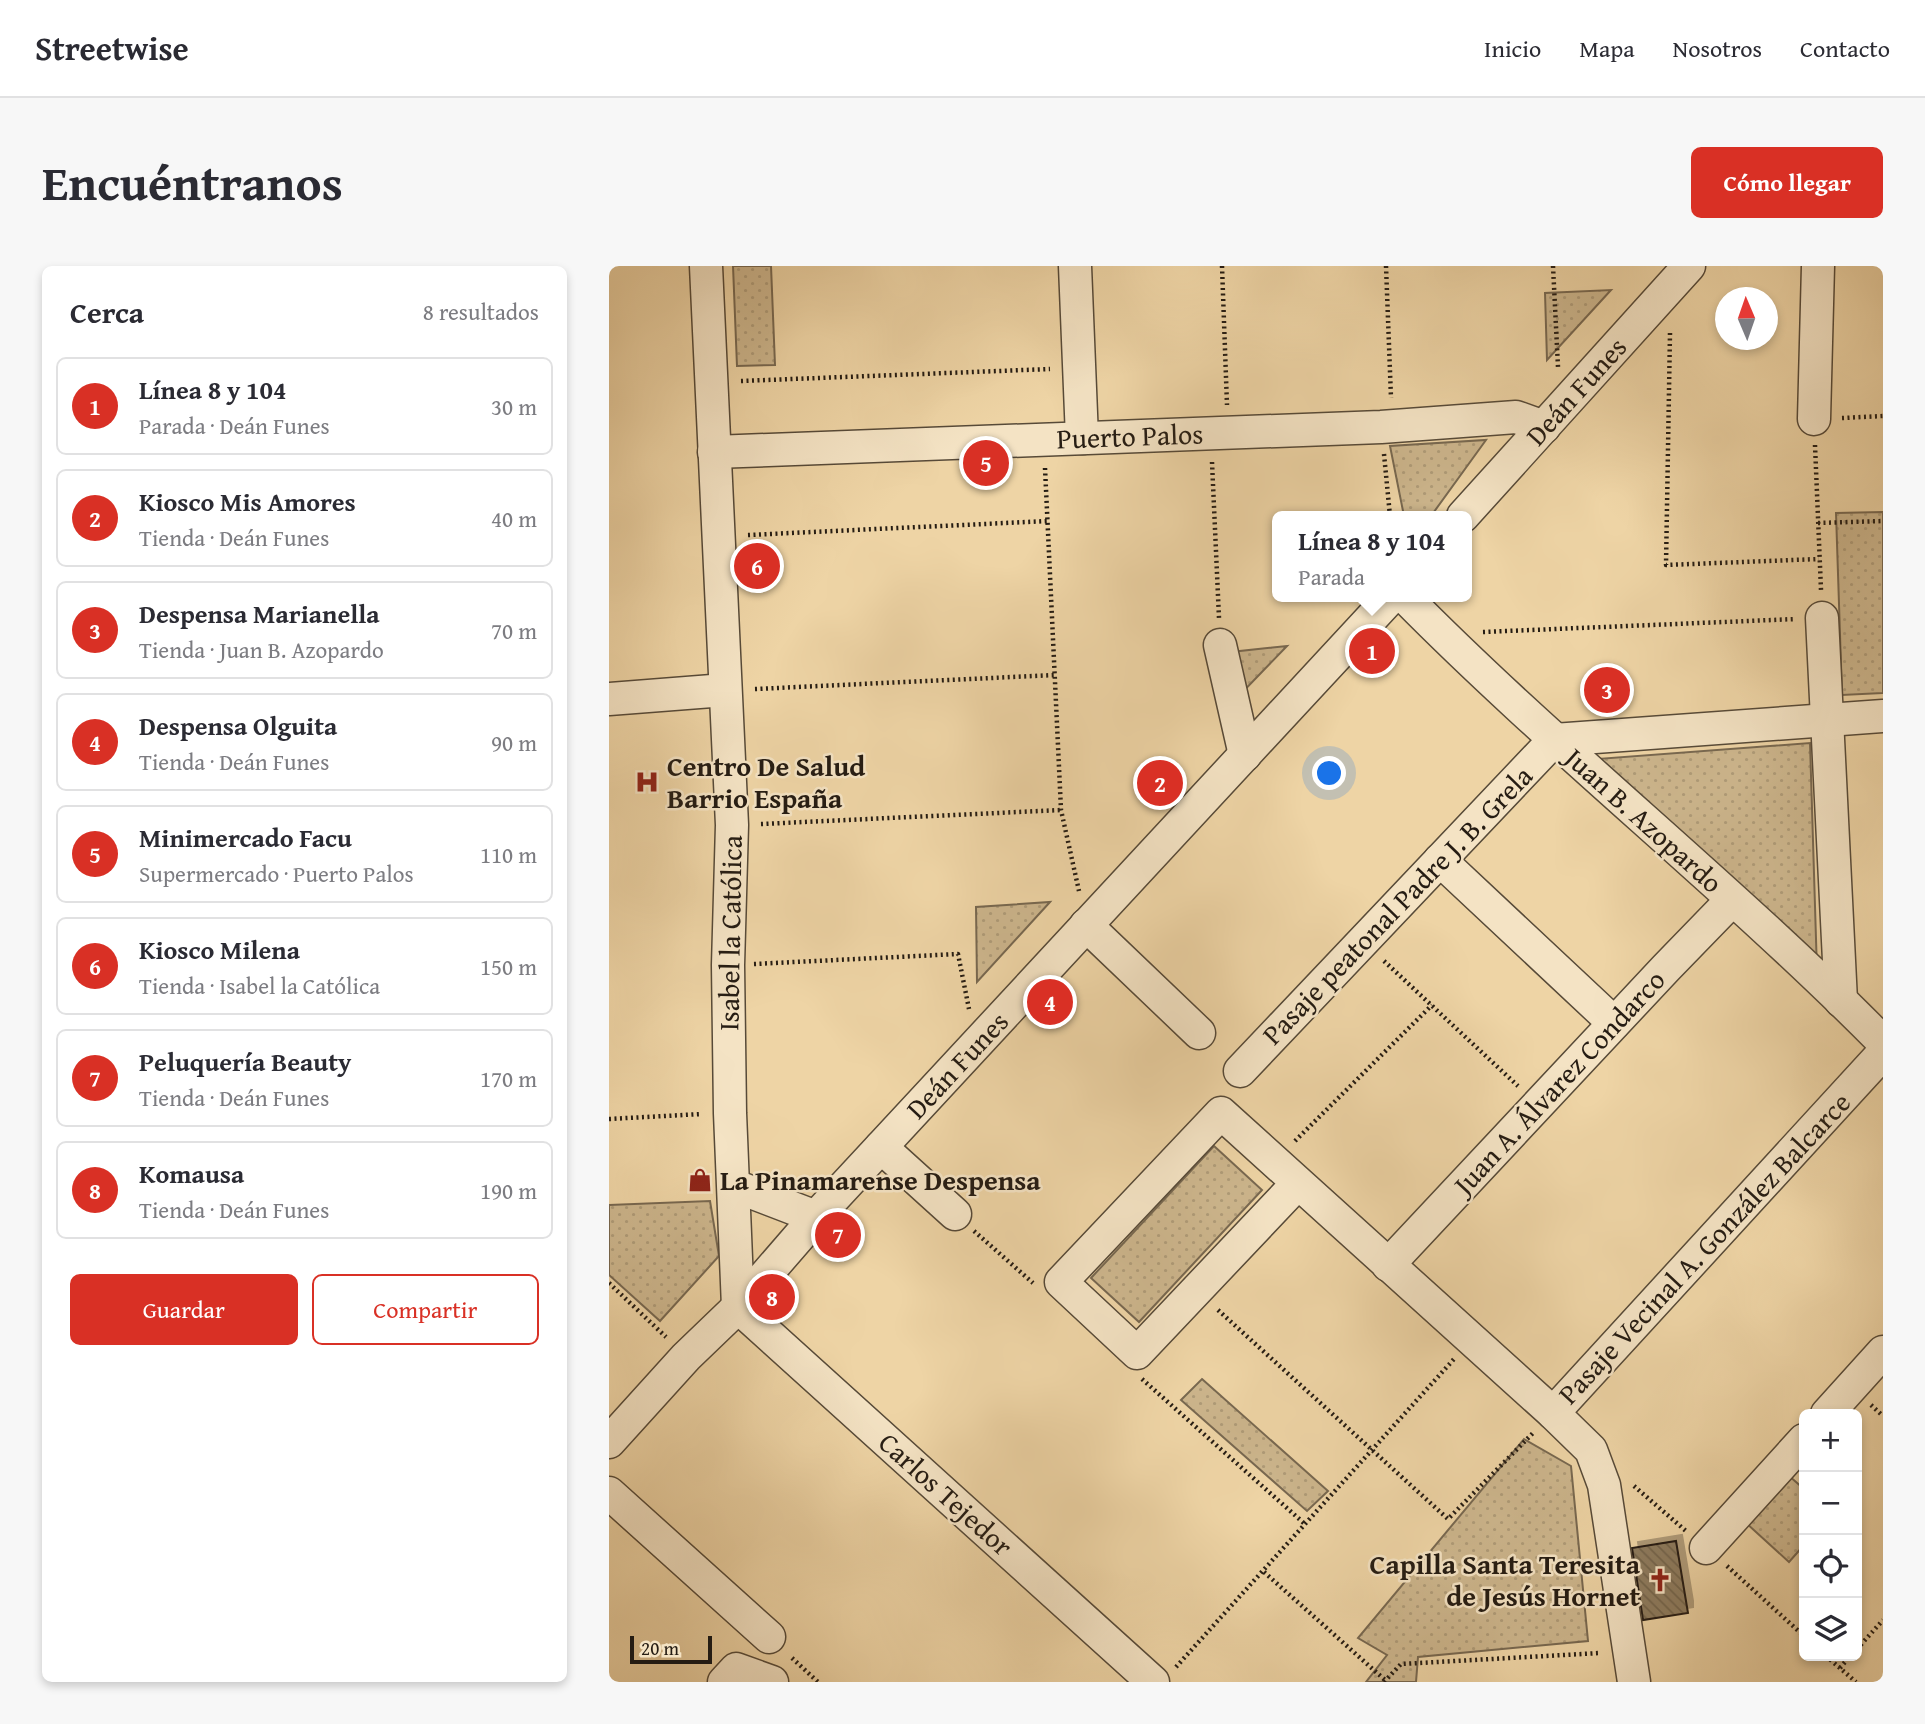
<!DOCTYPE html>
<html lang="es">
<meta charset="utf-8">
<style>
:root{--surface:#fff;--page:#f7f7f7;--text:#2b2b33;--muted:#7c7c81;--line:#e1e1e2;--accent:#d93025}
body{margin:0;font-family:"Gentium Book Plus",serif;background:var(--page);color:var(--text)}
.controls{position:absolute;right:21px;bottom:21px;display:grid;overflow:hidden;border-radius:10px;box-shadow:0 4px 10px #0003}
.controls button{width:63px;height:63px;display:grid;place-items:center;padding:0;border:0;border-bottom:2px solid var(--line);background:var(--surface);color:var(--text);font:35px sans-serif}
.compass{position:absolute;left:1106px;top:21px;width:63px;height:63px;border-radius:50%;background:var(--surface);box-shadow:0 4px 10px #0003;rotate:358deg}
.scale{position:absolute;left:21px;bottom:18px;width:82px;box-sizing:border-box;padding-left:7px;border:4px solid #251c13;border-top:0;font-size:19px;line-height:24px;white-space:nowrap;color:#251c13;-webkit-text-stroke:5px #f4e3c4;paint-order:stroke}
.you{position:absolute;left:721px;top:508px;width:24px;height:24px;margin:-18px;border:5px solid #fff;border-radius:50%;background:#1a73e8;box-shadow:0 0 0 10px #1a73e833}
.badge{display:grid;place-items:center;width:46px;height:46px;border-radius:50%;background:var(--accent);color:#fff;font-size:23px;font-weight:700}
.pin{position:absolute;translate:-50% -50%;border:4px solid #fff;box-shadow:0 2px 7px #0006}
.popup{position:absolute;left:663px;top:245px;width:200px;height:91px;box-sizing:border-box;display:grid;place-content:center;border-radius:10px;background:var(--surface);filter:drop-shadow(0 2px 5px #0005);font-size:23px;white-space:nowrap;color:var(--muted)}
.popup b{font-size:26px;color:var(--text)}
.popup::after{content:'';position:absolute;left:50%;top:100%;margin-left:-14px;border:14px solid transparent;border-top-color:var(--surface)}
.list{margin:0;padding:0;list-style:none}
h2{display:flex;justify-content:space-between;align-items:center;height:91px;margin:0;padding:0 28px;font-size:30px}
h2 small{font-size:23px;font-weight:400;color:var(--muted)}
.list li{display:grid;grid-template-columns:46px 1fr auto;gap:21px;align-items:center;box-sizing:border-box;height:98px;margin:0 14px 14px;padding:0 14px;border:2px solid var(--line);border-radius:10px}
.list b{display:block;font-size:26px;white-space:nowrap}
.list p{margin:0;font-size:23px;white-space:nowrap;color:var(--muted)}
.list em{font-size:23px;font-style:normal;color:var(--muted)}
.actions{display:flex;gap:14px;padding:21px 28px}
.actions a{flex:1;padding:16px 0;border:2px solid var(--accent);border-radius:10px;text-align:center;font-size:24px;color:var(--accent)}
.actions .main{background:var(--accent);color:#fff}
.icon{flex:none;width:38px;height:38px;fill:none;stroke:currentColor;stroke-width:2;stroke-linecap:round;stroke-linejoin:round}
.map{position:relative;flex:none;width:1274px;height:1416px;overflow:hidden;border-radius:10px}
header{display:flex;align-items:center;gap:42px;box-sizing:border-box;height:98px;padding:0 35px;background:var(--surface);border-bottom:2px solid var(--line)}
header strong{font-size:33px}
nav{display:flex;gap:38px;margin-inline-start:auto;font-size:24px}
.intro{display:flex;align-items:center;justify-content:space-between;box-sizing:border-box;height:168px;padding:0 42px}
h1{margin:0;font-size:49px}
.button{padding:18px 32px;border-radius:10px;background:var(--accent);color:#fff;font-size:24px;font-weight:700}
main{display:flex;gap:42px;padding:0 42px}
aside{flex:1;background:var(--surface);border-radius:10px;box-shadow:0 4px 10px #0003}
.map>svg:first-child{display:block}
.park{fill:url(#park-dots);stroke:#786850;stroke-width:2}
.building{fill:url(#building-back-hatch);stroke:#251c13;stroke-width:2;filter:url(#shadow)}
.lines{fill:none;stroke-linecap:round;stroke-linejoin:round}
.minor-casing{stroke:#574a38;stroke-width:35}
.path{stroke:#251c13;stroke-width:4.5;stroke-dasharray:2 3.5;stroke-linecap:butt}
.minor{stroke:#f4e3c4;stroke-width:32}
.labels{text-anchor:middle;stroke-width:5;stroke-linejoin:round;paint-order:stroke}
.street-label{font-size:28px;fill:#251c13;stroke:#f4e3c4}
.poi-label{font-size:28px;font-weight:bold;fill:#251c13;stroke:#f4e3c4;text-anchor:start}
</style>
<header>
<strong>Streetwise</strong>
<nav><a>Inicio</a><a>Mapa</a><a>Nosotros</a><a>Contacto</a></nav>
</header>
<div class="intro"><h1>Encuéntranos</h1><a class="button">Cómo llegar</a></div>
<main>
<aside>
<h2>Cerca<small>8 resultados</small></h2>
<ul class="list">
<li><span class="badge">1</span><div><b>Línea 8 y 104</b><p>Parada · Deán Funes</p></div><em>30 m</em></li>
<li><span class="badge">2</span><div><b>Kiosco Mis Amores</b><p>Tienda · Deán Funes</p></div><em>40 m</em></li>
<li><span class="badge">3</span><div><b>Despensa Marianella</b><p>Tienda · Juan B. Azopardo</p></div><em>70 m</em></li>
<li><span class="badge">4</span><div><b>Despensa Olguita</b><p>Tienda · Deán Funes</p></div><em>90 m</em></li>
<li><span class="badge">5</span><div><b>Minimercado Facu</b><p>Supermercado · Puerto Palos</p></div><em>110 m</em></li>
<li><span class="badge">6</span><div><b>Kiosco Milena</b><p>Tienda · Isabel la Católica</p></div><em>150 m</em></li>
<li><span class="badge">7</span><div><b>Peluquería Beauty</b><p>Tienda · Deán Funes</p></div><em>170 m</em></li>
<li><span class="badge">8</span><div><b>Komausa</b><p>Tienda · Deán Funes</p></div><em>190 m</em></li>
</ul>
<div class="actions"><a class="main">Guardar</a><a>Compartir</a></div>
</aside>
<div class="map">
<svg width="1274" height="1416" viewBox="0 0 1274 1416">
<defs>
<pattern id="park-dots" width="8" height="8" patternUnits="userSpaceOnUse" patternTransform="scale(1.75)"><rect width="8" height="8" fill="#ccb58c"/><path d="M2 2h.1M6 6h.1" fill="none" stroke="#af9b78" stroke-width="1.8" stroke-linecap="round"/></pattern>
<pattern id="building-back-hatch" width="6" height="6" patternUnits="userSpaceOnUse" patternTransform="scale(1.75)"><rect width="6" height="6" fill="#8e7c5f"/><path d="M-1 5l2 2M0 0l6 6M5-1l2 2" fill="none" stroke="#74654d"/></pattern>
<filter id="shadow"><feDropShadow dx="6" dy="-6" stdDeviation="0" flood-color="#0004"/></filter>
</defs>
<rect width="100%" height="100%" fill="#eed4a5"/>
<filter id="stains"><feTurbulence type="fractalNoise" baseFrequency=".00286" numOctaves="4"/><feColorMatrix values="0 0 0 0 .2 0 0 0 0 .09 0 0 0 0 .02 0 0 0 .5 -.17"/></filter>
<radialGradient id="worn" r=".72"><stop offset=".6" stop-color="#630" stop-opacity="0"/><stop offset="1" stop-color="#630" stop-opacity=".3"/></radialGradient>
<g class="park">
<path d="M124 0H162L166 99 128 100Z"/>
<path d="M1002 24 938 94 936 27Z"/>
<path d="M877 174 822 250H795L781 180Z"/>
<path d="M1274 246V427L1233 429 1227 247Z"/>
<path d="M678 380 625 435 622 386Z"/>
<path d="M1201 477 1208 705 988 493Z"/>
<path d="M441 636 368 716 367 641Z"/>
<path d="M605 880 653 924 530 1056 482 1012Z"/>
<path d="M101 935 110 990 51 1055 0 1009V939Z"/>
<path d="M593 1113 719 1225 698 1245 572 1134Z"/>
<path d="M915 1173 962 1200 979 1375 809 1391 807 1416H757L778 1389 749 1372Z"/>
<path d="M1179 1209 1195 1223V1279L1180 1296 1136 1256Z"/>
</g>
<path class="building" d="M1067 1275 1079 1347 1034 1354 1023 1282Z"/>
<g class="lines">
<g class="minor-casing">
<g id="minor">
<path d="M97 0 123 559 119 699 121 847 129 1041"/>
<path d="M466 0 473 172"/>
<path d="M1205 153 1209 0"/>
<path d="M105 186 772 161 907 151 935 161"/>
<path d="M854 250 1080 0"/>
<path d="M796 331C949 486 1121 621 1274 776"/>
<path d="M1213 352 1232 735"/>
<path d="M611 379 636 489"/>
<path d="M0 433 116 424"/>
<path d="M831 594 1005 757"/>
<path d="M477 659 590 767"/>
<path d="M631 805 945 474 1274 450"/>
<path d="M272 881 346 948"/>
<path d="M689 917 528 1087 452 1016 612 847 944 1147 982 1184 995 1219 1025 1416"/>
<path d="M126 920 207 951"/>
<path d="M779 999 1057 702 1123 634"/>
<path d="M129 1041 544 1416"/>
<path d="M944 1147 1274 787"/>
<path d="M1218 1148 1274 1086"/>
<path d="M0 1176 77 1091 129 1041 207 951 782 331"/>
<path d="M0 1227 160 1371"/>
<path d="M1097 1282 1195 1174"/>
<path d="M115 1416 127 1403 163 1416"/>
</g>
</g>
<g class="path">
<path d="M613 0 618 139"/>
<path d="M777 0 782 132"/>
<path d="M944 0 949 101"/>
<path d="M1061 67 1057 299 1210 293"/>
<path d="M132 115 441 103"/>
<path d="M1233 152 1274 150"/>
<path d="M1206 179 1212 324"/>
<path d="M775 188 781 250"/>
<path d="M603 196 610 352"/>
<path d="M436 202 452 544 470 625"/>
<path d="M1209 257 1274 255"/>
<path d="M139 269 439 255"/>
<path d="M874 366 1187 353"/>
<path d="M146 423 446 409"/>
<path d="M152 558 452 544"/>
<path d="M775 695 909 820"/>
<path d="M145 698 349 688 360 743"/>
<path d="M0 853 93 848"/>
<path d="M686 875 823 739"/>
<path d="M365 965 424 1017"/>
<path d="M0 1017 57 1071"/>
<path d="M609 1044 839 1253 924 1167"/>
<path d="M533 1113 697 1259"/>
<path d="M1262 1139 1274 1150"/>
<path d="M1025 1220 1077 1265"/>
<path d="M1118 1300 1195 1370"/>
<path d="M655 1306 776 1414"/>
<path d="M1248 1383 1274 1354"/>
<path d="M1217 1390 1247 1416"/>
<path d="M183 1392 209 1416"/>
<path d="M567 1401 845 1093"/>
<path d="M1231 1402 1241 1390"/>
<path d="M775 1416 792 1398 991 1387"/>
</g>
<use href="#minor" class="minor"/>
</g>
<defs>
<g id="hospital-bare" transform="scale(1.89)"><path d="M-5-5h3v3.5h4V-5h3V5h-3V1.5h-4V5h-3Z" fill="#8f2418" stroke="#f4e3c4" stroke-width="2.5" paint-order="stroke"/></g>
<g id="shop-bare" transform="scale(1.89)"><path d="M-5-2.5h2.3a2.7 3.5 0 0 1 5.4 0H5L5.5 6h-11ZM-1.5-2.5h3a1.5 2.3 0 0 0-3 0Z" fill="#8f2418" stroke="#f4e3c4" stroke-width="2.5" paint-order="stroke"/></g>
<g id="church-bare" transform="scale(1.89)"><path d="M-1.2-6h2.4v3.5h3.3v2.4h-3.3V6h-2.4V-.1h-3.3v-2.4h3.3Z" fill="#8f2418" stroke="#f4e3c4" stroke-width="2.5" paint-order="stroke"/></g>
</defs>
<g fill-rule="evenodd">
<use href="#hospital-bare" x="38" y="516"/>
<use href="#shop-bare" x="91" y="914"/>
<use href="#church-bare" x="1051" y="1314"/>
</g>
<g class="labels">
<g class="street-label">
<text transform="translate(967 125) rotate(-48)" y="10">Deán Funes</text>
<text transform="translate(521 170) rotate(-2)" y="10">Puerto Palos</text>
<text transform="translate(1035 554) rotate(42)" y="10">Juan B. Azopardo</text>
<text transform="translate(788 639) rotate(-46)" y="10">Pasaje peatonal Padre J. B. Grela</text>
<text transform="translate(121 667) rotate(-89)" y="10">Isabel la Católica</text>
<text transform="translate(348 799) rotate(-47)" y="10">Deán Funes</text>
<text transform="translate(950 816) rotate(-47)" y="10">Juan A. Álvarez Condarco</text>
<text transform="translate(1095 982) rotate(-47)" y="10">Pasaje Vecinal A. González Balcarce</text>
<text transform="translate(337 1228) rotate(42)" y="10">Carlos Tejedor</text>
</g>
<g class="poi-label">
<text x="58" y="510">Centro De Salud<tspan x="58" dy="32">Barrio España</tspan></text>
<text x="111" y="924">La Pinamarense Despensa</text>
<text x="1031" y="1308" text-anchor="end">Capilla Santa Teresita<tspan x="1031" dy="32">de Jesús Hornet</tspan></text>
</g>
</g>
<rect width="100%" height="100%" filter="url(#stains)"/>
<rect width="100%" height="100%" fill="url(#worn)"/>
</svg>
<div class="controls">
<button>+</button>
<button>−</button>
<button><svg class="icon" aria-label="locate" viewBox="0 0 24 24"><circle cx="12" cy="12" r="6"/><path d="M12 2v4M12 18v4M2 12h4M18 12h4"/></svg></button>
<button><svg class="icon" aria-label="layers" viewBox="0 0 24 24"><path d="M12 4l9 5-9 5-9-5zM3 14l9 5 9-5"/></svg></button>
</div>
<svg class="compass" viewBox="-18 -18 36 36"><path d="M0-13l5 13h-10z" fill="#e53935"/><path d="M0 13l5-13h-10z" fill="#7c7c81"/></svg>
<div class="scale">20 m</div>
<div class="you"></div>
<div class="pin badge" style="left:763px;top:385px">1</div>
<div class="popup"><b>Línea 8 y 104</b>Parada</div>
<div class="pin badge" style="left:551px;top:517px">2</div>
<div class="pin badge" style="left:998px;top:424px">3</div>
<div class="pin badge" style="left:441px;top:736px">4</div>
<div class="pin badge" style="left:377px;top:197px">5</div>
<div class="pin badge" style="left:148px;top:300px">6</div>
<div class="pin badge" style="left:229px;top:969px">7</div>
<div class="pin badge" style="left:163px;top:1031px">8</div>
</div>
</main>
